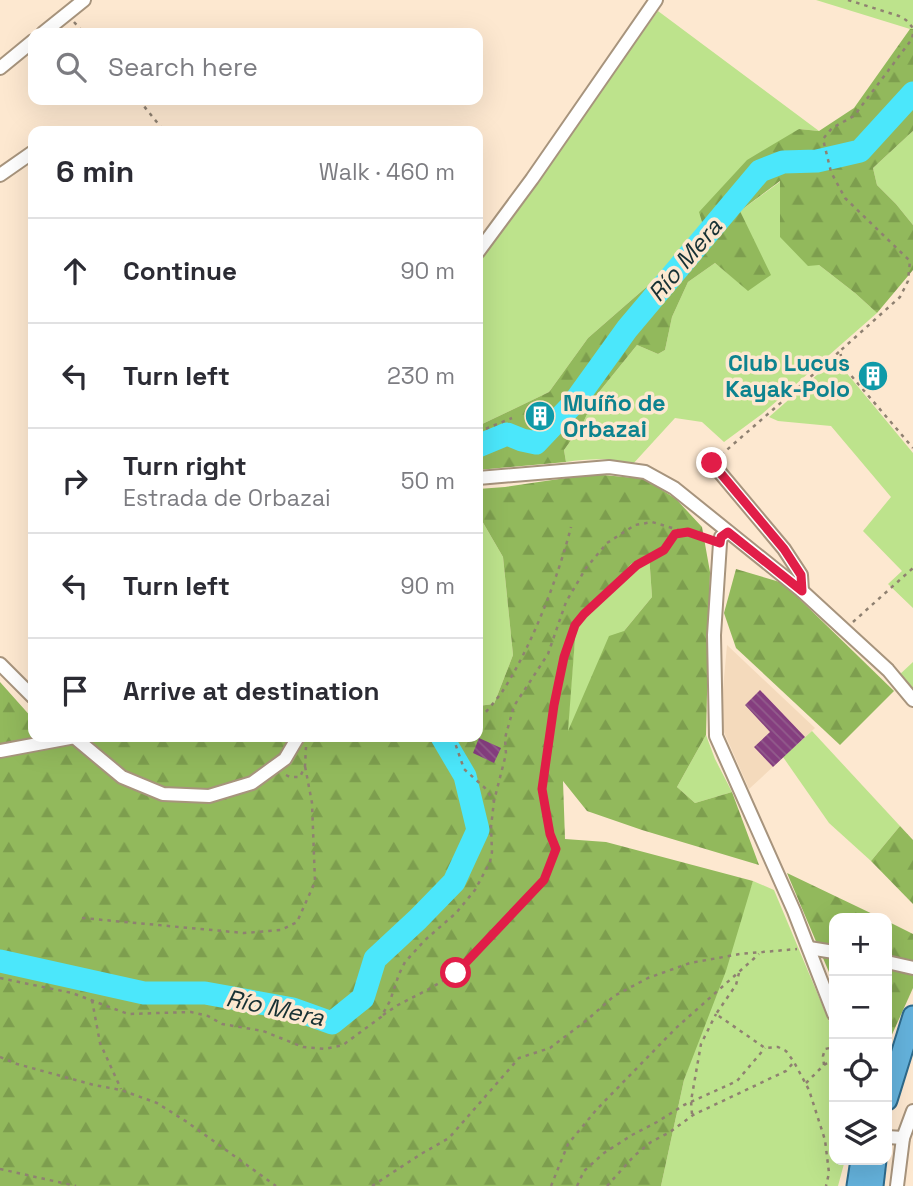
<!DOCTYPE html>
<meta charset="utf-8">
<style>
:root{--surface:#fff;--page:#f7f7f7;--text:#2b2b33;--muted:#7c7c81;--line:#e1e1e2}
body{margin:0;font-family:"Space Grotesk",sans-serif;background:var(--page);color:var(--text)}
.controls{position:absolute;right:21px;bottom:21px;display:grid;overflow:hidden;border-radius:14px;box-shadow:0 7px 28px #0002}
.controls button{width:63px;height:63px;display:grid;place-items:center;padding:0;border:0;border-bottom:2px solid var(--line);background:var(--surface);color:var(--text);font:35px sans-serif}
.stop{position:absolute;width:21px;height:21px;margin:-16px;border:5px solid #e11d48;border-radius:50%;background:#fff}
.stop.end{background:#e11d48;border-color:#fff;box-shadow:0 2px 7px #0008}
.list{margin:0;padding:0;list-style:none}
h2{display:flex;justify-content:space-between;align-items:center;height:91px;margin:0;padding:0 28px;font-size:30px}
h2 small{font-size:23px;font-weight:400;color:var(--muted)}
.list li{display:grid;grid-template-columns:46px 1fr auto;gap:21px;align-items:center;box-sizing:border-box;height:105px;padding:0 28px;border-top:2px solid var(--line)}
.list b{display:block;font-size:26px;white-space:nowrap}
.list p{margin:0;font-size:23px;white-space:nowrap;color:var(--muted)}
.list em{font-size:23px;font-style:normal;color:var(--muted)}
.icon{flex:none;width:38px;height:38px;fill:none;stroke:currentColor;stroke-width:2;stroke-linecap:round;stroke-linejoin:round}
.map{position:relative;flex:none;width:913px;height:1186px;overflow:hidden}
.search{position:absolute;background:var(--surface);box-shadow:0 7px 28px #0002;left:28px;top:28px;width:455px;height:77px;display:flex;align-items:center;gap:18px;box-sizing:border-box;padding:0 24px;border-radius:14px;color:var(--muted);font-size:26px}
.panel{position:absolute;background:var(--surface);box-shadow:0 7px 28px #0002;left:28px;top:126px;width:455px;height:616px;border-radius:14px}
.map>svg:first-child{display:block}
.built{fill:#f4dabc}
.grass{fill:#bde38c}
.forest{fill:url(#forest-firs);fill-rule:evenodd}
.lines{fill:none;stroke-linecap:round;stroke-linejoin:round}
.river{stroke:#4be7fb;stroke-width:23}
.building{fill:url(#building-back-hatch)}
.minor-casing{stroke:#a7947d;stroke-width:16}
.trunk-casing{stroke:#2e6a8b;stroke-width:23}
.path{stroke:#8f8171;stroke-width:2.5;stroke-dasharray:3.5 5;stroke-linecap:butt}
.minor{stroke:#fff;stroke-width:12}
.trunk{stroke:#64b2dc;stroke-width:19}
.route{stroke:#e11d48;stroke-width:9}
.labels{text-anchor:middle;stroke-width:7;stroke-linejoin:round;paint-order:stroke}
.culture-label{font-size:23px;font-weight:bold;fill:#0d838f;stroke:#fde8d0;text-anchor:end}
.water-label{font-size:24px;font-style:italic;fill:#173134;stroke:#fde8d0}
</style>
<div class="map">
<svg width="913" height="1186" viewBox="0 0 913 1186">
<defs>
<pattern id="forest-firs" width="22" height="20" patternUnits="userSpaceOnUse" patternTransform="scale(1.75)"><rect width="22" height="20" fill="#92b95c"/><path d="M5 1l3.5 6h-7zM16 11l3.5 6h-7z" fill="#7d9e4e"/></pattern>
<pattern id="building-back-hatch" width="6" height="6" patternUnits="userSpaceOnUse" patternTransform="scale(1.75)"><rect width="6" height="6" fill="#853e7f"/><path d="M-1 5l2 2M0 0l6 6M5-1l2 2" fill="none" stroke="#925c8c"/></pattern>
</defs>
<rect width="100%" height="100%" fill="#fde8d0"/>
<path class="built" d="M727 645 815 728 749 789 720 723Z"/>
<g class="grass">
<path d="M816 0H913V29H910Z"/>
<path d="M658 11 819 131 799 129 706 235 588 338 549 392 478 426V260Z"/>
<path d="M913 131V225L896 204 877 185 873 168Z"/>
<path d="M781 181 819 265 855 293 877 313 762 414 724 442 702 422 675 418 632 465C610 457 590 459 566 462L564 450 582 425 595 397 637 345 658 354 665 350 672 317 688 282 715 263 748 290 740 211Z"/>
<path d="M835 359 913 453V608L888 584 902 571 863 531 891 497 831 426 778 421 769 417Z"/>
<path d="M478 514 503 557 513 655 494 704 478 706Z"/>
<path d="M649 554 652 597 624 631 567 734 576 626 631 564Z"/>
<path d="M913 662V692L898 676Z"/>
<path d="M812 731 900 826 871 861 829 823 783 757Z"/>
<path d="M706 735 715 759 732 792 695 803 677 787Z"/>
<path d="M753 881 774 890 834 1033V1160H845L838 1186H661L684 1080Z"/>
</g>
<g class="forest">
<path d="M910 29H913V131L873 168 877 185 896 204 913 225V270L877 313 855 293 819 265 808 266 780 237V181L740 211 771 275 748 291 715 263 688 282 672 317 665 350 658 354 637 345 595 397 582 425 564 450 566 462 478 470V426L549 392 588 338 706 235 699 212 747 160 799 129 819 131 854 108Z"/>
<path d="M593 474 645 479 676 499 702 527 710 572 706 735 677 787 695 803 732 792 759 865 642 830 587 811 563 781 565 839 606 842 753 881 726 971 684 1080 661 1186H0V682L33 719V737H478V706L494 704 513 655 503 557 478 514V489L505 487ZM649 554 652 597 624 631 609 636 568 731 576 626 631 564Z"/>
<path d="M736 569 783 583 894 691 840 745 736 648 724 613Z"/>
<path d="M900 826 913 840V904L871 861Z"/>
<path d="M787 873 881 918H834V984Z"/>
<path d="M887 921 913 934V988L890 1039 887 1041Z"/>
</g>
<g class="lines">
<g class="river">
<path d="M478 446 507 434 522 440 536 443 573 404 627 329 760 171 783 162 817 161 860 151 913 93"/>
<path d="M0 961 144 993H205L293 1009 332 1023 363 998 375 959 418 919 454 882 478 830 465 776 442 737"/>
</g>
</g>
<g class="building">
<path d="M871 363 885 380 875 388 861 371Z"/>
<path d="M541 404 551 422 540 428 530 410Z"/>
<path d="M760 690 805 737 773 767 754 747 770 732 745 705Z"/>
<path d="M479 738 501 748 494 763 473 753Z"/>
</g>
<g class="lines">
<g class="minor-casing">
<g id="minor">
<path d="M43 33 84 0"/>
<path d="M0 68 33 41"/>
<path d="M0 175 33 152"/>
<path d="M478 252 532 179 656 0"/>
<path d="M712 463 784 549 801 575 802 591"/>
<path d="M478 478 609 467 645 472 674 488 802 591 888 670 913 700"/>
<path d="M728 532 721 537 720 543 714 635 716 736 794 911 834 1014"/>
<path d="M0 664 33 697"/>
<path d="M74 737 122 777 163 794 209 796 252 783 285 759 298 737"/>
<path d="M0 751 75 737"/>
<path d="M809 948 834 952"/>
<path d="M887 962 913 968"/>
<path d="M887 1137 903 1138"/>
<path d="M897 1186 903 1138 913 1111"/>
</g>
</g>
<g class="trunk-casing">
<g id="trunk">
<path d="M887 1100 913 1016"/>
<path d="M857 1186 861 1160"/>
<path d="M873 1186 876 1160"/>
</g>
</g>
<g class="path">
<path d="M848 0 899 16 906 20 913 28"/>
<path d="M74 22 84 33"/>
<path d="M913 34 912 39 854 116 832 128 823 139 831 172 845 198 910 261 908 281 900 297 840 351 843 366 913 448"/>
<path d="M139 100 164 131"/>
<path d="M478 432 512 418"/>
<path d="M721 455 840 351"/>
<path d="M853 622 913 568"/>
<path d="M478 714 485 713C491 706 497 699 502 692 531 648 558 578 571 527"/>
<path d="M453 737 464 769 485 788 494 801"/>
<path d="M286 775 290 777H300L305 766 306 747"/>
<path d="M82 918 244 933 281 930 297 922 315 882 312 803 305 766"/>
<path d="M739 973 736 985 716 1014 765 1048 778 1047 786 1051 794 1062 809 1090 825 1140 829 1173 826 1186"/>
<path d="M0 978 72 993 128 1014 191 1012 208 1016 222 1024 263 1031 303 1047 325 1049 343 1045 381 1017 390 1001 399 974 405 962 425 940 456 913 475 890 490 862 492 852 491 827 494 801 506 754 505 738 514 706 548 654 566 602 586 568 607 543 635 525 652 522 709 539"/>
<path d="M92 1000 100 1043 121 1089"/>
<path d="M383 1015 398 1005 429 989 456 973 544 880 556 849 550 834 542 789 554 705 564 658 575 625 584 614 637 565 664 550 675 534 686 532"/>
<path d="M0 1057 17 1064 94 1085 121 1090 157 1103 187 1122 276 1186"/>
<path d="M824 1065 823 1056 825 1049 834 1047"/>
<path d="M806 1083 824 1065 834 1059"/>
<path d="M692 1114 691 1101 701 1044 716 1014"/>
<path d="M0 1169 76 1186"/>
<path d="M372 1186 421 1154 449 1138 519 1058 550 1048 587 1020 614 996 648 978 690 963 740 954 797 949"/>
<path d="M551 1186 568 1144 597 1109 676 1028 759 954"/>
<path d="M577 1186 584 1171 604 1153 632 1135 657 1122 684 1105 737 1081 765 1048"/>
<path d="M607 1186 634 1156 651 1142 670 1132 693 1115 786 1071 794 1062"/>
</g>
<use href="#minor" class="minor"/>
<use href="#trunk" class="trunk"/>
</g>
<g class="lines">
<path class="route" d="M456 973 544 880 556 849 550 834 542 789 554 705 564 657 575 625 584 614 637 565 664 550 675 534 688 532 720 543 721 537 728 532 802 591 801 575 784 549 712 463"/>
</g>
<defs>
<g id="building-disc" transform="scale(1.575)"><circle r="9.5" fill="#0f9aa8" stroke="#fde8d0"/><path d="M-4-6H4V6H1V3H-1V6H-4ZM-2.5-4.3h1.7v1.8h-1.7ZM.8-4.3h1.7v1.8H.8ZM-2.5-1h1.7V.8h-1.7ZM.8-1h1.7V.8H.8Z" fill="#fff"/></g>
</defs>
<g fill-rule="evenodd">
<use href="#building-disc" x="873" y="376"/>
<use href="#building-disc" x="540" y="416"/>
</g>
<g class="labels">
<g class="culture-label">
<text x="850" y="371">Club Lucus<tspan x="850" dy="26">Kayak-Polo</tspan></text>
<text x="563" y="411" text-anchor="start">Muíño de<tspan x="563" dy="26">Orbazai</tspan></text>
</g>
<g class="water-label">
<text transform="translate(685 260) rotate(-50)" y="8">Río Mera</text>
<text transform="translate(275 1008) rotate(12)" y="8">Río Mera</text>
</g>
</g>
</svg>
<div class="controls">
<button>+</button>
<button>−</button>
<button><svg class="icon" aria-label="locate" viewBox="0 0 24 24"><circle cx="12" cy="12" r="6"/><path d="M12 2v4M12 18v4M2 12h4M18 12h4"/></svg></button>
<button><svg class="icon" aria-label="layers" viewBox="0 0 24 24"><path d="M12 4l9 5-9 5-9-5zM3 14l9 5 9-5"/></svg></button>
</div>
<div class="stop" style="left:456px;top:973px"></div>
<div class="stop end" style="left:712px;top:463px"></div>
<div class="search"><svg class="icon" aria-label="search" viewBox="0 0 24 24"><circle cx="10" cy="10" r="6"/><path d="M15 15l6 6"/></svg>Search here</div>
<section class="panel">
<h2>6 min<small>Walk · 460 m</small></h2>
<ul class="list">
<li><svg class="icon" aria-label="ahead" viewBox="0 0 24 24"><path d="M12 20V5M6 11l6-6 6 6"/></svg><div><b>Continue</b></div><em>90 m</em></li>
<li><svg class="icon" aria-label="left" viewBox="0 0 24 24"><path d="M17 20v-9H6M10 6l-5 5 5 5"/></svg><div><b>Turn left</b></div><em>230 m</em></li>
<li><svg class="icon" aria-label="right" viewBox="0 0 24 24"><path d="M7 20v-9h11M14 6l5 5-5 5"/></svg><div><b>Turn right</b><p>Estrada de Orbazai</p></div><em>50 m</em></li>
<li><svg class="icon" aria-label="left" viewBox="0 0 24 24"><path d="M17 20v-9H6M10 6l-5 5 5 5"/></svg><div><b>Turn left</b></div><em>90 m</em></li>
<li><svg class="icon" aria-label="arrive" viewBox="0 0 24 24"><path d="M6 21V4h12l-3 4 3 4H6"/></svg><div><b>Arrive at destination</b></div></li>
</ul>
</section>
</div>
